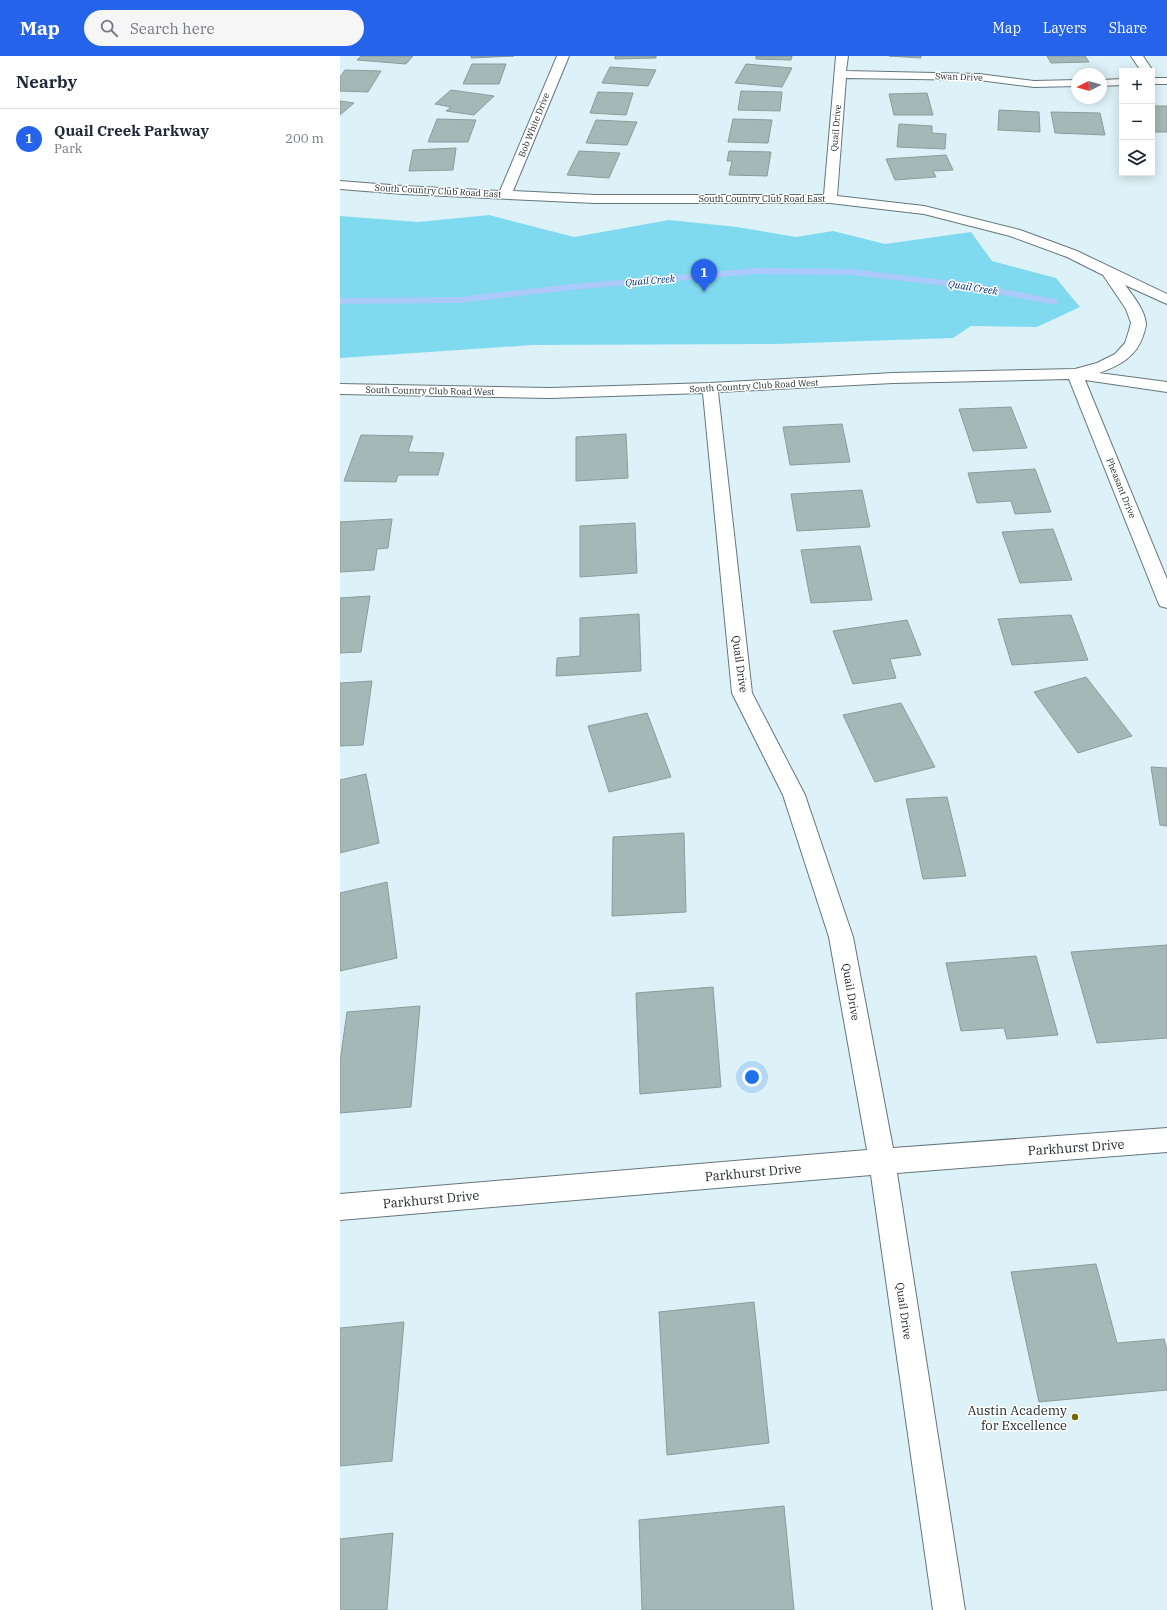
<!DOCTYPE html>
<meta charset="utf-8">
<style>
:root{--surface:#fff;--page:#f6f6f7;--text:#1f2937;--muted:#747a83;--line:#e0e1e3;--accent:#2563eb}
body{margin:0;font-family:"IBM Plex Serif",serif;background:var(--page);color:var(--text)}
.controls{position:absolute;right:12px;top:12px;display:grid;overflow:hidden;border-radius:0px;box-shadow:0 2px 10px #0003}
.controls button{width:36px;height:36px;display:grid;place-items:center;padding:0;border:0;border-bottom:1px solid var(--line);background:var(--surface);color:var(--text);font:20px sans-serif}
.compass{position:absolute;left:731px;top:12px;width:36px;height:36px;border-radius:50%;background:var(--surface);box-shadow:0 2px 10px #0003;rotate:265deg}
.you{position:absolute;left:412px;top:1021px;width:14px;height:14px;margin:-10px;border:3px solid #fff;border-radius:50%;background:#1a73e8;box-shadow:0 0 0 6px #1a73e833}
.badge{display:grid;place-items:center;width:26px;height:26px;border-radius:50%;background:var(--accent);color:#fff;font-size:13px;font-weight:700}
.pin{position:absolute;translate:-50% -33px;filter:drop-shadow(0 1px 2px #0008)}
.pin::after{content:'';position:absolute;top:21px;width:14px;height:12px;background:inherit;clip-path:polygon(0 0,100% 0,50% 100%)}
.list{margin:0;padding:0;list-style:none}
h2{display:flex;justify-content:space-between;align-items:center;height:52px;margin:0;padding:0 16px;font-size:17px}
h2 small{font-size:13px;font-weight:400;color:var(--muted)}
.list li{display:grid;grid-template-columns:26px 1fr auto;gap:12px;align-items:center;box-sizing:border-box;height:60px;padding:0 16px;border-top:1px solid var(--line)}
.list b{display:block;font-size:15px;white-space:nowrap}
.list p{margin:0;font-size:13px;white-space:nowrap;color:var(--muted)}
.list em{font-size:13px;font-style:normal;color:var(--muted)}
.icon{flex:none;width:22px;height:22px;fill:none;stroke:currentColor;stroke-width:2;stroke-linecap:round;stroke-linejoin:round}
.map{position:relative;flex:none;width:827px;height:1554px;overflow:hidden}
header{display:flex;align-items:center;gap:24px;box-sizing:border-box;height:56px;padding:0 20px;background:var(--accent);color:#fff}
header strong{font-size:19px}
nav{display:flex;gap:22px;margin-inline-start:auto;font-size:14px}
.search{width:280px;height:36px;background:var(--page);display:flex;align-items:center;gap:10px;box-sizing:border-box;padding:0 14px;border-radius:22px;color:var(--muted);font-size:15px}
main{display:flex}
aside{flex:1;background:var(--surface)}
.map>svg:first-child{display:block}
.green{fill:#7fdaf0}
.lines{fill:none;stroke-linecap:round;stroke-linejoin:round}
.stream{fill:#abc9f9;fill-rule:evenodd}
.building{fill:#a3b8b7;stroke:#889d9c}
.minor-casing{stroke:#64767b;stroke-width:2}
.minor{fill:#fff;fill-rule:evenodd}
.poi-dot{fill:#716b06;stroke:#fff;stroke-width:1.5}
.labels{text-anchor:middle;stroke-width:3;stroke-linejoin:round;paint-order:stroke}
.far-street-label{font-size:9px;fill:#21292b;stroke:#fff}
.far-water-label{font-size:10px;font-style:italic;fill:#043073;stroke:#fff}
.street-label{font-size:11px;fill:#21292b;stroke:#fff}
.near-street-label{font-size:13px;fill:#21292b;stroke:#fff}
.near-poi-label{font-size:13px;fill:#21292b;stroke:#fff;text-anchor:end}
</style>
<header>
<strong>Map</strong>
<div class="search"><svg class="icon" aria-label="search" viewBox="0 0 24 24"><circle cx="10" cy="10" r="6"/><path d="M15 15l6 6"/></svg>Search here</div>
<nav><a>Map</a><a>Layers</a><a>Share</a></nav>
</header>
<main>
<aside>
<h2>Nearby<small></small></h2>
<ul class="list">
<li><span class="badge">1</span><div><b>Quail Creek Parkway</b><p>Park</p></div><em>200 m</em></li>
</ul>
</aside>
<div class="map">
<svg width="827" height="1554" viewBox="0 0 827 1554">
<rect width="100%" height="100%" fill="#ddf2f8"/>
<path class="green" d="M149 159 234 181 329 164 397 171 456 181 493 175 545 188 631 176 652 205 716 222 740 251 697 271 631 270 613 282 436 288 193 289 0 302V160L78 166Z"/>
<g class="lines">
<path class="stream" d="M417 212 511 213 631 227 715 243 719 246 715 249 631 233 511 219 417 218 231 234 119 247 0 248V242L119 241 231 228Z"/>
</g>
<g class="building">
<path d="M21 0H73L66 8 17 4Z"/>
<path d="M131 0H174L131 2Z"/>
<path d="M275 0H316V2L275 3Z"/>
<path d="M416 0H452L451 4 416 3Z"/>
<path d="M549 0H581V2Z"/>
<path d="M707 0H745L749 6 711 7Z"/>
<path d="M132 8H166L159 28H123Z"/>
<path d="M406 8 452 12 442 31 395 27Z"/>
<path d="M270 11 316 14 308 30 262 27Z"/>
<path d="M5 14 41 15 28 36 0 35V21Z"/>
<path d="M111 34 154 40 134 59 106 55 111 51 95 48Z"/>
<path d="M401 35 442 36 440 55 398 54Z"/>
<path d="M258 36 293 37 286 59 250 57Z"/>
<path d="M587 37 593 59H554L549 38Z"/>
<path d="M0 45 14 47 0 59Z"/>
<path d="M812 50H827V76H813L812 74Z"/>
<path d="M659 54 699 56 700 76 658 74Z"/>
<path d="M711 56 760 57 765 79 715 77Z"/>
<path d="M97 63 136 64 128 86H88Z"/>
<path d="M393 63 432 64 428 87 388 86Z"/>
<path d="M256 64 297 66 287 89 246 87Z"/>
<path d="M559 68 592 70V77L606 78 605 93 557 91Z"/>
<path d="M116 92 113 114 69 115 73 94Z"/>
<path d="M239 95 280 97 269 122 227 119Z"/>
<path d="M389 95 431 96 427 120 389 119 392 105H387Z"/>
<path d="M606 99 613 114 593 115 596 121 555 124 546 103Z"/>
<path d="M671 351 687 392 633 395 619 353Z"/>
<path d="M502 368 510 406 450 409 443 371Z"/>
<path d="M286 378 288 422 236 425V381Z"/>
<path d="M21 379 73 380 68 396 104 397 98 419H58L56 426 4 425Z"/>
<path d="M695 413 711 456 675 458 671 445 637 447 628 417Z"/>
<path d="M522 434 530 471 457 475 451 438Z"/>
<path d="M52 463 48 492 37 493 34 514 0 516V466Z"/>
<path d="M295 467 297 517 240 521V470Z"/>
<path d="M713 473 732 524 680 527 662 476Z"/>
<path d="M520 490 532 544 471 547 461 494Z"/>
<path d="M30 540 21 596 0 597V542Z"/>
<path d="M299 558 301 615 216 620 217 602 240 600V562Z"/>
<path d="M731 559 748 604 672 609 658 563Z"/>
<path d="M567 564 581 599 550 603 556 622 513 628 493 575Z"/>
<path d="M746 621 792 680 738 697 694 636Z"/>
<path d="M32 625 23 689 0 690V627Z"/>
<path d="M561 647 595 711 535 726 503 659Z"/>
<path d="M307 657 331 721 269 736 248 670Z"/>
<path d="M811 711 827 712V770L820 769Z"/>
<path d="M26 718 39 787 0 797V724Z"/>
<path d="M607 741 626 820 583 823 566 743Z"/>
<path d="M344 777 346 856 272 860 273 781Z"/>
<path d="M47 826 57 902 0 915V837Z"/>
<path d="M827 889V982L757 987 731 896Z"/>
<path d="M696 900 718 979 667 983 664 972 621 975 606 907Z"/>
<path d="M373 931 381 1031 300 1038 296 937Z"/>
<path d="M80 950 71 1051 0 1057V1006L7 956Z"/>
<path d="M756 1208 777 1287 824 1283 827 1294V1334L699 1346 671 1216Z"/>
<path d="M414 1246 429 1387 327 1399 319 1256Z"/>
<path d="M64 1266 52 1405 0 1410V1272Z"/>
<path d="M444 1450 454 1554H302L299 1464Z"/>
<path d="M53 1477 47 1554H0V1483Z"/>
</g>
<g class="lines">
<g class="minor-casing">
<g id="minor">
<path d="M217 0H229L173 135 255 139H484L496 0H508L506 15 639 18 694 25 737 24V30L694 31 639 24 506 22 497 140 584 150 680 174 737 195 827 238V248L785 229C793 240 805 254 806 268 806 272 804 276 803 280 796 301 779 310 759 317L827 326V336L745 324 827 523V552L820 550 818 546 729 323 553 327 378 336 412 637 465 739 513 881 553 1092 827 1072V1096L557 1117 625 1554H593L531 1119 0 1164V1138L527 1094 489 881 443 739 392 637 363 337 210 342 0 338V328L210 332 370 327 553 317 735 313 757 307 775 298 785 287 788 278 791 267 786 253 763 219 727 201 670 180 584 158 490 147H255L63 138 0 133V125L63 130 160 135Z"/>
<path d="M791 0H803L813 15 812 16 801 15Z"/>
<rect x="812" y="22" width="15" height="6"/>
<path d="M782 23V29L761 30V24Z"/>
</g>
</g>
<use href="#minor" class="minor"/>
</g>
<circle class="poi-dot" cx="735" cy="1361" r="4"/>
<g class="labels">
<g class="far-street-label">
<text transform="translate(619 21) rotate(2)" y="3">Swan Drive</text>
<text transform="translate(194 69) rotate(-68)" y="3">Bob White Drive</text>
<text transform="translate(496 72) rotate(-85)" y="3">Quail Drive</text>
<text transform="translate(98 135) rotate(3)" y="3">South Country Club Road East</text>
<text x="422" y="146">South Country Club Road East</text>
<text transform="translate(414 330) rotate(-3)" y="3">South Country Club Road West</text>
<text transform="translate(90 335) rotate(1)" y="3">South Country Club Road West</text>
<text transform="translate(781 432) rotate(68)" y="3">Pheasant Drive</text>
</g>
<g class="far-water-label">
<text transform="translate(310 224) rotate(-5)" y="4">Quail Creek</text>
<text transform="translate(633 231) rotate(9)" y="4">Quail Creek</text>
</g>
<g class="street-label">
<text transform="translate(400 608) rotate(82)" y="4">Quail Drive</text>
<text transform="translate(511 936) rotate(80)" y="4">Quail Drive</text>
<text transform="translate(564 1255) rotate(82)" y="4">Quail Drive</text>
</g>
<g class="near-street-label">
<text transform="translate(736 1091) rotate(-4)" y="5">Parkhurst Drive</text>
<text transform="translate(413 1116) rotate(-5)" y="5">Parkhurst Drive</text>
<text transform="translate(91 1143) rotate(-5)" y="5">Parkhurst Drive</text>
</g>
<g class="near-poi-label">
<text x="727" y="1359">Austin Academy<tspan x="727" dy="15">for Excellence</tspan></text>
</g>
</g>
</svg>
<div class="controls">
<button>+</button>
<button>−</button>
<button><svg class="icon" aria-label="layers" viewBox="0 0 24 24"><path d="M12 4l9 5-9 5-9-5zM3 14l9 5 9-5"/></svg></button>
</div>
<svg class="compass" viewBox="-18 -18 36 36"><path d="M0-13l5 13h-10z" fill="#e53935"/><path d="M0 13l5-13h-10z" fill="#747a83"/></svg>
<div class="you"></div>
<div class="pin badge" style="left:364px;top:236px">1</div>
</div>
</main>
